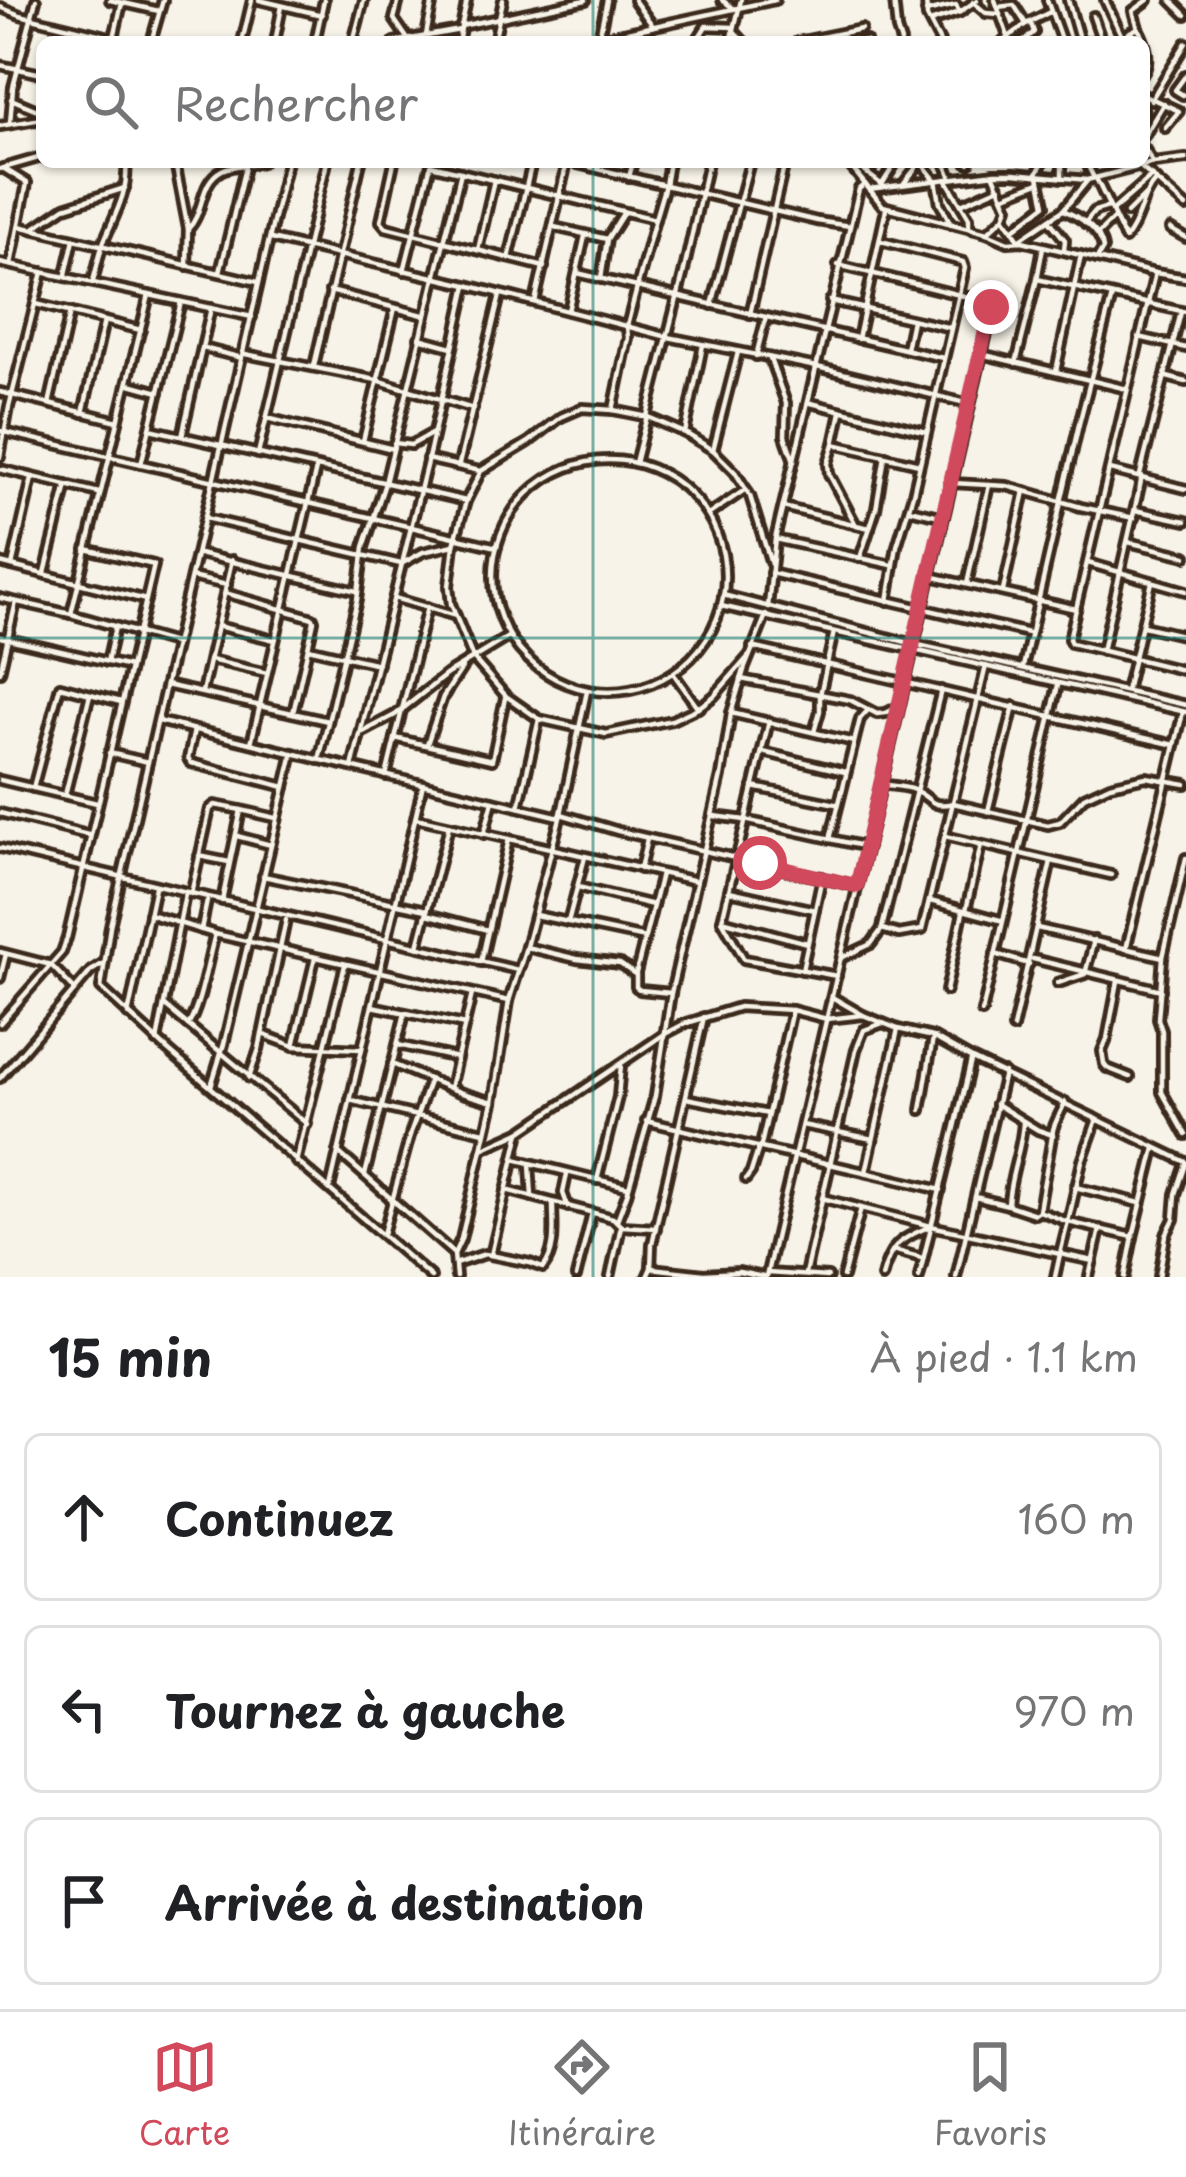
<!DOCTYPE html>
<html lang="fr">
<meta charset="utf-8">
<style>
:root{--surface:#fff;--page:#f6f6f6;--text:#202124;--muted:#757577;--line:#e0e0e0;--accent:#d1495b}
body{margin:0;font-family:"Playpen Sans",sans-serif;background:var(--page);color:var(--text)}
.stop{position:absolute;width:36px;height:36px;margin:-27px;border:9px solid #d1495b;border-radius:50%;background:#fff}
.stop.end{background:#d1495b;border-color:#fff;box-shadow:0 3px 12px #0008}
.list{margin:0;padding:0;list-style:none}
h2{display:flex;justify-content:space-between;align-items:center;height:156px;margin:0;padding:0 48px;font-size:51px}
h2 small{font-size:39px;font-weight:400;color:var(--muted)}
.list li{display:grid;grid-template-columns:78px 1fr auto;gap:36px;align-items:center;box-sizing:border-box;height:168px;margin:0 24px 24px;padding:0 24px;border:3px solid var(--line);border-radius:18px}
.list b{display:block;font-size:45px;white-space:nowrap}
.list em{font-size:39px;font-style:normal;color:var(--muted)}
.icon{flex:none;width:66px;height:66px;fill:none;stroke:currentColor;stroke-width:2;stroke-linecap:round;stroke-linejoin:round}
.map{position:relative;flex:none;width:1186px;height:1277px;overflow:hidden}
.search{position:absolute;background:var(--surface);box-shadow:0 3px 9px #0004;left:36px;right:36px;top:36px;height:132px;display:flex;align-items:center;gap:30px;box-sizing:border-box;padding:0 42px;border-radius:18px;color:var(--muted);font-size:45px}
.sheet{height:732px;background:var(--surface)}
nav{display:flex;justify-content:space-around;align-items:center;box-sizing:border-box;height:168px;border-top:3px solid var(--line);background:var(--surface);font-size:33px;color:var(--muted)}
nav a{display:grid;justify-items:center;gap:6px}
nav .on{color:var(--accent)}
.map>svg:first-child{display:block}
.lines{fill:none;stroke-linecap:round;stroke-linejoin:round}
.minor-casing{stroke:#3b2a1e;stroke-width:14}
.minor{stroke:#f7f3e8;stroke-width:4.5}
.route{stroke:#d1495b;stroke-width:15}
.grid{fill:none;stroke:#0f766e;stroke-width:3;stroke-opacity:0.55}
</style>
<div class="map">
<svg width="1186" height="1277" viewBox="0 0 1186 1277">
<rect width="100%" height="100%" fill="#f7f3e8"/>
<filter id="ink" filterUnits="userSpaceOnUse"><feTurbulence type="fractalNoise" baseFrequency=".00833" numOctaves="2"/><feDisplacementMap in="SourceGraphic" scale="24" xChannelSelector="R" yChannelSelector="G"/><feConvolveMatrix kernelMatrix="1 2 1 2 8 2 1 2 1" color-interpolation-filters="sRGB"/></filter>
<g filter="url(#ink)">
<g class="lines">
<g class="minor-casing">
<g id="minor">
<path d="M110 0 159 11"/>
<path d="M259 0 322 15"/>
<path d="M399 0 394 19 407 38"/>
<path d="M634 0 653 26"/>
<path d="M722 0 733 8"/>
<path d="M894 0 897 30 901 42"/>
<path d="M926 0 927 17 940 42"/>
<path d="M995 0 1010 42"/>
<path d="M1047 0 1062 42"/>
<path d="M1068 0 1080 42"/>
<path d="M1105 0 1123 39"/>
<path d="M1171 0 1186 15"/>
<path d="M973 2 986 13 999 14"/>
<path d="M0 7 20 15 114 38"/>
<path d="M998 7 1014 5 1026 24"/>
<path d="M926 12 956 5 960 12"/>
<path d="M1093 16 1102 42"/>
<path d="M930 22 960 12 977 0"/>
<path d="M461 26 586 0"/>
<path d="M1138 28C1145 41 1152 58 1144 72"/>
<path d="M733 30 744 42"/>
<path d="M426 35 433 0"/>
<path d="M113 42 122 3"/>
<path d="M151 42 163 0"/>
<path d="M242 42 252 0"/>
<path d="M275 42 282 6"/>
<path d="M315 42 324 0"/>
<path d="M353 42 364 0"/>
<path d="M394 42 460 30"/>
<path d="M458 42 467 0"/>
<path d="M494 42 503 0"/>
<path d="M581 42 775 0"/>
<path d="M598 42 607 0"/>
<path d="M696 42 706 26 734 27"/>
<path d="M731 42 741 0"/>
<path d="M797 42 861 29"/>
<path d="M860 42 866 41"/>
<path d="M1002 42 1026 24 1050 12"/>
<path d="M1023 42 1034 32 1031 24"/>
<path d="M1086 42 1101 40"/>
<path d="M1121 42 1130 32 1138 28 1133 11 1148 0"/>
<path d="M0 65 42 74"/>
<path d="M1144 95 1179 111 1165 128"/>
<path d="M1183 95 1175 90 1186 75"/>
<path d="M11 99 42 112"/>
<path d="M1151 100 1186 43"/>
<path d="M1144 111V112"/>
<path d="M10 123 13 87 36 0"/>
<path d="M0 126 42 119"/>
<path d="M1144 136 1164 103"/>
<path d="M1144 148 1153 163"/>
<path d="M175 162 188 229 187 266"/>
<path d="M287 162 110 926 101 988 169 1051 431 1277"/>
<path d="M394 162 381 221 386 227 544 267"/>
<path d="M569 162 665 185 669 162"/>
<path d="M847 162 883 206 987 233 1008 242 1022 241 1155 273 1186 278"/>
<path d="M853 162 882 185"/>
<path d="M921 162 935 180"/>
<path d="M945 162 951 178"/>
<path d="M967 162 969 163"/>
<path d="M1093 162 1089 168 1094 178"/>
<path d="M1135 162 1186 207"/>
<path d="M431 165 655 219 665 185 817 221 850 226"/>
<path d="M3 168 27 183 11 264"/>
<path d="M0 169 42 157"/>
<path d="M866 172 878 162"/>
<path d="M993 173 1008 207 1004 217 1020 241"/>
<path d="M1036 175 1043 162"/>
<path d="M629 177 633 162"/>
<path d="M1062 178V162"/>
<path d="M1096 178 1125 239C1141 220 1140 197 1156 180"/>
<path d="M946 179 969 218V227"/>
<path d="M936 180 940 203 951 224"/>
<path d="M904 183 916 168"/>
<path d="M881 186 896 162"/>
<path d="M869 189 996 173H1014L1087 180 1153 163 1186 159"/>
<path d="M1006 195 1039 182"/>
<path d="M961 204 1000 187"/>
<path d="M1063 210C1080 217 1101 230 1103 249L1097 259"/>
<path d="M1112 211 1152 176"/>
<path d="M1127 213 1146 194"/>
<path d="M1049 220 1065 240 1064 250"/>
<path d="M1085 223 1095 211 1108 207"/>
<path d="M19 226 258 282"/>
<path d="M554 227 607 239"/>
<path d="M33 229 65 207 125 188"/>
<path d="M188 229C205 212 199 182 222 170 232 165 250 165 262 162"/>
<path d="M1014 229 1045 205 1039 176"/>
<path d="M1170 229 1186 238"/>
<path d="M987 233 1004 217"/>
<path d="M1098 234 1114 218"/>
<path d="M271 239 467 285 668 337 817 367 970 404"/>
<path d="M1019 240 1063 210 1087 181"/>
<path d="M881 241 963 262 965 268 913 494 897 546 888 601"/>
<path d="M1043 247 1037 279 1186 312"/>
<path d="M478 250 494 180"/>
<path d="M509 258 532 162"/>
<path d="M0 263 252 317"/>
<path d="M404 271 430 168"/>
<path d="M220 272 245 167"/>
<path d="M577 273 943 358"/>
<path d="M1155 273 1069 639 1071 643 1186 671"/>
<path d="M66 274 74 239"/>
<path d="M601 279 607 239 624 212"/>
<path d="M93 281C97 268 99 254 104 241 115 214 129 192 126 162"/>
<path d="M330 291 423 315"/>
<path d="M830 301 951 328"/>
<path d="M535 302 567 162"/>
<path d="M36 304 141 330"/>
<path d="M712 305 750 162"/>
<path d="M568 311 585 236"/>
<path d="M750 314 785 162"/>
<path d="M1139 337 1186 348"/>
<path d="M419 338 452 347"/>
<path d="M858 339 886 209"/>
<path d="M203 348 242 358"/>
<path d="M906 349 912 320"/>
<path d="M245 354 377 380 473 409"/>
<path d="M981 354 1127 389"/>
<path d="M756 356 766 317"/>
<path d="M770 359 786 403 785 436 794 461"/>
<path d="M1016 363 1037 279"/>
<path d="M314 366 361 162"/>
<path d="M1056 371 1081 255"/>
<path d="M1167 377 1186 382"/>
<path d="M130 384 159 392"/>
<path d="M0 392 118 421"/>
<path d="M811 403 927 432"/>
<path d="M49 404 70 312"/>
<path d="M613 410 628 338 627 326 655 219"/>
<path d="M841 412 834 444 919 464"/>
<path d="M83 413 104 321"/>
<path d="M267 418 393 449"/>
<path d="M150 429 466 501"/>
<path d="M0 431 497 547"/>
<path d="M685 433 703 345"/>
<path d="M182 436 211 308"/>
<path d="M363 441 395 308"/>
<path d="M394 443 411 445 433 433"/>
<path d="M834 444 828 463 829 474 856 525 870 528"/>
<path d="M713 450 738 352"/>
<path d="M258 454 327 162"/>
<path d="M0 457 9 407 43 272"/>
<path d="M427 459 480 471"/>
<circle cx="609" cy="576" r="116"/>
<path d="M635 463 683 275 708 162"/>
<path d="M141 464 181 302"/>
<path d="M459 464 500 295"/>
<path d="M0 469 99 493"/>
<path d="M1110 470 1186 489"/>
<path d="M1140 475 1181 312"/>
<path d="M952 483 1007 486 1081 507 1134 518"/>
<path d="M783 507 853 524"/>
<path d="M909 509 944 517"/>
<path d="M1135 510 1186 521"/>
<path d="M708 515 746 489"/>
<path d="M205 518 401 564 423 552 454 545"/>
<path d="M775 539 892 565"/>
<path d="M1128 542 1186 556"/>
<path d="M199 554 357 591"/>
<path d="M860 558 876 509 885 456"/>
<path d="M0 563 146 600"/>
<path d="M1088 563 1186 591"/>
<path d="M12 566 32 478"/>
<path d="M45 573 67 485"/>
<path d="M771 573 1028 633"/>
<path d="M930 576 1076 609"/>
<path d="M191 577 227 585"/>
<path d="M967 584 989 485"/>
<path d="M1003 591 1025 491"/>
<path d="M225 593 313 618 314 621 293 713"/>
<path d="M723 595 914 644 1186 705"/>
<path d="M0 598 71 614 174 643"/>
<path d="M394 598 456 616"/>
<path d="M721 606 1186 712"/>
<path d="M768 607 775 539 859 189 865 184"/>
<path d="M71 614 149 295"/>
<path d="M217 626 275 640"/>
<path d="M1143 626 1186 636"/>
<path d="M0 637 130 667"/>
<path d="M752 647 1175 745"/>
<path d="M308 648 378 664"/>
<path d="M1102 651 1142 477"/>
<path d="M749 656 714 696 698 708 672 720 606 734 539 719 506 696 473 658 451 604 449 586 454 545 466 501 481 471 529 442 561 417 582 408 613 410 648 417 685 433 713 450 735 472 750 496 771 564"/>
<path d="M210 660 267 673"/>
<path d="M107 662 115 627"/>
<path d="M1023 667 1079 424 1112 296"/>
<path d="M0 672 16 602"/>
<path d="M673 673 698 708"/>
<path d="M741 679 850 700 877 714 886 713 896 708"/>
<path d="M166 685 328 721"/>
<path d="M1126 691 1152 582"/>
<path d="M202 692 232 560"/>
<path d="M731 713 854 742"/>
<path d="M158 721 560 817"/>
<path d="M769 721 722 920 744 959 837 976"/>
<path d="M194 730 188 759 191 763 285 787"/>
<path d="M363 732 395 715 447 674 508 637"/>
<path d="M814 732 820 711V695L834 632"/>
<path d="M395 738 492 760 505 698"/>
<path d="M251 743 316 469"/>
<path d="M427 744 443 697 462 668"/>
<path d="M763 752 845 772"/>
<path d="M109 753 148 762"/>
<path d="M319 760 357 600 364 547 385 483 461 172"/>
<path d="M352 767 430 450 467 285"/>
<path d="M386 776 427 607"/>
<path d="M0 780 97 803"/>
<path d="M881 784C891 786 905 786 914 790 932 797 929 809 953 803L1048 825 1060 822 1084 797 1110 785 1146 777 1186 784"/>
<path d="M753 787 836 804"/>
<path d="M33 788 60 686 121 702"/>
<path d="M65 795 90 694"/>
<path d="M519 807 539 719"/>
<path d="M988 811 1014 706"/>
<path d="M0 813 88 835"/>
<path d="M561 814 618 831 857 886"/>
<path d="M714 816 745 820 867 847"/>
<path d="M416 818 696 881"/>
<path d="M484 834 493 801"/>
<path d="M237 836 271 845"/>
<path d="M945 836 1111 875"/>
<path d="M830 839 860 719 868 710"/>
<path d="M0 848 518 970"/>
<path d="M199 856 229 862"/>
<path d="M1186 858 1163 957 1158 1019 1162 1031V1092L1186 1135"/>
<path d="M640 869 647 839"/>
<path d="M263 876 427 910"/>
<path d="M578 887 653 905"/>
<path d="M729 891 815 910"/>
<path d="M191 894 210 809 215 805 241 810"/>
<path d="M222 901 241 810 276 818"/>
<path d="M930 901 1000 920"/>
<path d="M966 910 981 845"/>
<path d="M149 914 215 934 509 1001"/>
<path d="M427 914 488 930"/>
<path d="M535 915 645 938"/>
<path d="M722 920 807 943"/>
<path d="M568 922 585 857"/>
<path d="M882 928 941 690"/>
<path d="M1037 928 1163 957"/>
<path d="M201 930 207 901"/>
<path d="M418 946 449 826"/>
<path d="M526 947 577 959 620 964 636 975V987L640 990 671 993"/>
<path d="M1126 949 1183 712"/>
<path d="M0 952 51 965 73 988"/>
<path d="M995 954 1029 964"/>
<path d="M841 958 871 944 882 929 899 934 922 930 986 666"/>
<path d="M1033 959 1161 990"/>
<path d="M481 962 509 839"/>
<path d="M802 970 822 877"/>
<path d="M636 973 661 874"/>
<path d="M0 978 6 954"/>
<path d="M1118 981 1107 1039 1102 1051 1104 1064 1107 1068 1130 1077"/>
<path d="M1058 983 1085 974 1094 940"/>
<path d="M946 991 963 912"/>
<path d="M832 997 863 1015"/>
<path d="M164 1005 307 1124"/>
<path d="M372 1006 465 1025"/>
<path d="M982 1012 1058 685"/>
<path d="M128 1015 155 887"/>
<path d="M0 1023 62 952 67 938 154 565 86 549"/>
<path d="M188 1025C199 1012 209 955 215 934"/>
<path d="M1013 1028 1051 861"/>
<path d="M262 1034 294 1046 361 1049"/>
<path d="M157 1041 185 894"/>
<path d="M398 1045 457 1058"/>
<path d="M294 1046 315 958"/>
<path d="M392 1064 462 1093 493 1102"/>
<path d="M0 1078 91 971 104 963"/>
<path d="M249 1078 259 1049 286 920"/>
<path d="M211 1086 224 1044 293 753"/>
<path d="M450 1088 472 994"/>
<path d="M686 1098 768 1114"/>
<path d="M350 1100 484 1132"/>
<path d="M996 1104 1038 1130 1053 1135"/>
<path d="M921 1110 933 1038"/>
<path d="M646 1121 941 1190"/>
<path d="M1023 1121C1022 1150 1009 1176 1008 1205L1035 1214 1039 1211 1068 1222 1082 1161 1097 1119"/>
<path d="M802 1125 873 1139"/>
<path d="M761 1145 792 1010"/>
<path d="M482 1149 520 1132 663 1035 684 1024 739 1007 792 1010 827 1019 863 1015 898 1029 933 1037 972 1059 1186 1162"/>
<path d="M338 1152 454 1254"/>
<path d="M514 1159 628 1187"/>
<path d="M296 1162 345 965"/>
<path d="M530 1164 532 1197"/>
<path d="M866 1172 898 1029"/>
<path d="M567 1174 563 1193 568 1207"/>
<path d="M365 1175 405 1013"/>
<path d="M746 1179 751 1172 759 1147"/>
<path d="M597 1180 618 1097 621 1065"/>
<path d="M1075 1187 1140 1203"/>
<path d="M330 1188 423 784"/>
<path d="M506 1190 613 1218 621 1226 656 1228"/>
<path d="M975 1197 1008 1205"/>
<path d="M822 1198 931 1226 1060 1254 1068 1222 1133 1237 1155 1148"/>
<path d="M1039 1211C1043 1184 1049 1157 1053 1130 1055 1121 1062 1111 1065 1102"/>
<path d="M617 1220 627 1194 655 1096 671 993 721 776 731 713 744 670 766 615"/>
<path d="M383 1234 411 1132 430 1079"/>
<path d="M893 1250 922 1258"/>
<path d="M491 1255 520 1132"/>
<path d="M455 1264 485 1254 530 1263 543 1268C557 1250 553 1226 553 1204"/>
<path d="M651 1268 704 1274 739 1272 763 1277"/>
<path d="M767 1273 828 1277"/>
<path d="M805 1274 856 1050 864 1030 883 1023"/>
<path d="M456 1277 454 1254 461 1239 493 1102 509 1001 526 947 561 814 587 691"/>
<path d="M576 1277 592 1213"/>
<path d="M610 1277 621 1226"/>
<path d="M647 1277 651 1268 652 1244 704 1017"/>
<path d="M766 1277 992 312 991 307 976 299 838 265"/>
<path d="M843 1277 861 1208"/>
<path d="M882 1277C890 1245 901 1238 931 1226"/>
<path d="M919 1277 971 1061"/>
<path d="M956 1277 1004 1073"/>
<path d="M1055 1277 1060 1254 1093 1261"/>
<path d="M1089 1277 1100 1229"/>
<path d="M1125 1277 1133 1237"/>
<path d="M1159 1277 1166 1235 1174 1219 1176 1194 1186 1164"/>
</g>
</g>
<use href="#minor" class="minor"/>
</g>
</g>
<g class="lines" filter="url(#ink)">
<path class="route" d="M760 863 857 886 991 307"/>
</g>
<path class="grid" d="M593 0V42M593 162V1277M0 638H1186"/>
</svg>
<div class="stop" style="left:760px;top:863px"></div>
<div class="stop end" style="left:991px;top:307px"></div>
<div class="search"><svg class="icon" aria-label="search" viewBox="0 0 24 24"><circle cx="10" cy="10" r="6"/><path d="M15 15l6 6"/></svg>Rechercher</div>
</div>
<section class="sheet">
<h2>15 min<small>À pied · 1.1 km</small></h2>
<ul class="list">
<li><svg class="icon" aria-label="ahead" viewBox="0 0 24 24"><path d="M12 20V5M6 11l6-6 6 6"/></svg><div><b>Continuez</b></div><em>160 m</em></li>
<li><svg class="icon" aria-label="left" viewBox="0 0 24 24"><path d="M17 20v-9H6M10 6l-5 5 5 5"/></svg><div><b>Tournez à gauche</b></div><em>970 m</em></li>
<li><svg class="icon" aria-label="arrive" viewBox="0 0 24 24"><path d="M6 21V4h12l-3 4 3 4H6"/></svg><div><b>Arrivée à destination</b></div></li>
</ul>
</section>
<nav>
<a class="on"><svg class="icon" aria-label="map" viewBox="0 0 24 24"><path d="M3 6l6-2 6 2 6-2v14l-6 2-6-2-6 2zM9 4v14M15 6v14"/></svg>Carte</a>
<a><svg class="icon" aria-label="directions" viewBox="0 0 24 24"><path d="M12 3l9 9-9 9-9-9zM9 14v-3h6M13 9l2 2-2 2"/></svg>Itinéraire</a>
<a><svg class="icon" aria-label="saved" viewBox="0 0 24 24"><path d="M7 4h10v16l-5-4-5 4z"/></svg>Favoris</a>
</nav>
